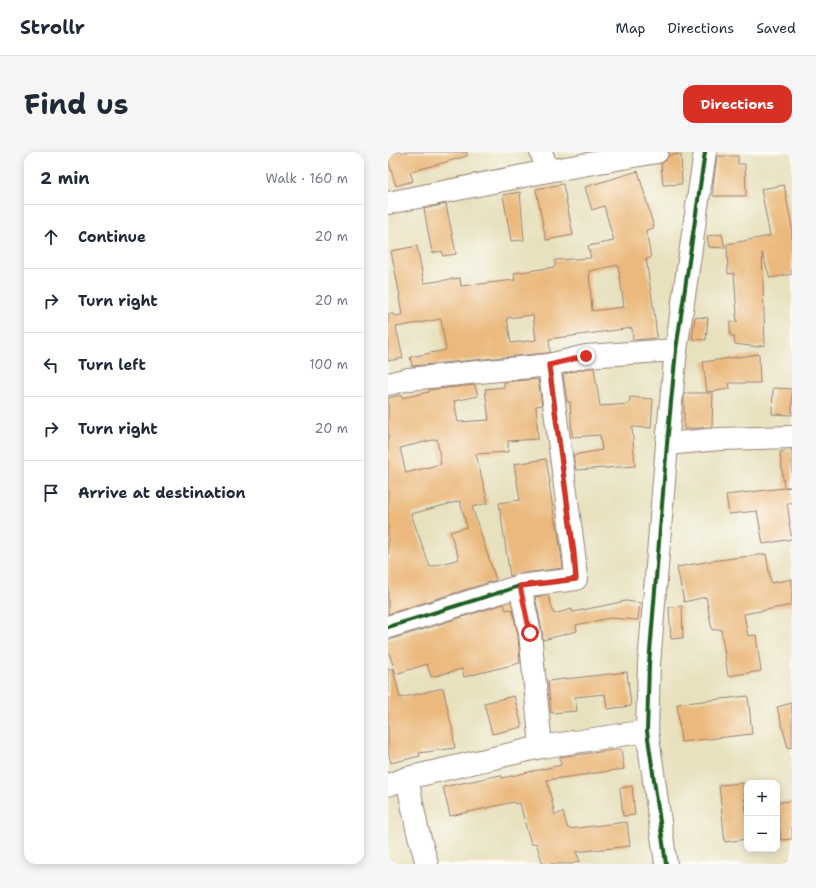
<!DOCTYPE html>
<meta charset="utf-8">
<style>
:root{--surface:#fff;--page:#f6f6f7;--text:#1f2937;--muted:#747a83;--line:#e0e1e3;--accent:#d93025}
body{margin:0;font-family:"Shantell Sans",sans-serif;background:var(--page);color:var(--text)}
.controls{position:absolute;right:12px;bottom:12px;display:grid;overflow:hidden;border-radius:8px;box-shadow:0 2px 10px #0003}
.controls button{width:36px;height:36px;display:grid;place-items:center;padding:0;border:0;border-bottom:1px solid var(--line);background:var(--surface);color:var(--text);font:20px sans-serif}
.stop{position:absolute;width:12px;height:12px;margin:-9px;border:3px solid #d93025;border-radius:50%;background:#fff}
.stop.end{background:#d93025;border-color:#fff;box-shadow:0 1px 4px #0008}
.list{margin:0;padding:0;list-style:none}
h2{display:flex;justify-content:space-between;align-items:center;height:52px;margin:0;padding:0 16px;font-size:17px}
h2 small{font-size:13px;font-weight:400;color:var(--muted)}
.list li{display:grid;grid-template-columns:26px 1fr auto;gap:12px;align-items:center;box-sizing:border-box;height:64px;padding:0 16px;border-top:1px solid var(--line)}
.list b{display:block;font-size:15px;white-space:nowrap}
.list em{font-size:13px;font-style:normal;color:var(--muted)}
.icon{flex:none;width:22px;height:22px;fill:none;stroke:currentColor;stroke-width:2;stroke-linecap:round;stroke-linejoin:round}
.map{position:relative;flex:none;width:404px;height:712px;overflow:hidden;border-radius:12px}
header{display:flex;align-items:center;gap:24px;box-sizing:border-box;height:56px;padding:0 20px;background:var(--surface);border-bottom:1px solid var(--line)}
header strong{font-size:19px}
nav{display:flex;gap:22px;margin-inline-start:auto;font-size:14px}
.intro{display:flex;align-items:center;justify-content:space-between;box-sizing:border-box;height:96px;padding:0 24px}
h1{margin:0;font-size:28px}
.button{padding:10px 18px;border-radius:12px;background:var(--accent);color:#fff;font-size:14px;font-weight:700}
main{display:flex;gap:24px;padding:0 24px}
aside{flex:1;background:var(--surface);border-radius:12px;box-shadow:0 2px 10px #0003}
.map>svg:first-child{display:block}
.building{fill:#ebb97d;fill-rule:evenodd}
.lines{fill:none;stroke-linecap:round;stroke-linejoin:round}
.minor-casing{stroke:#988074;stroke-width:24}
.minor{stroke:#fff;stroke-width:22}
.cycleway-casing{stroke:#fdfcf7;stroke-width:6}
.cycleway{stroke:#1b5e20;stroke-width:4}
.route{stroke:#d93025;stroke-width:5}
</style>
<header>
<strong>Strollr</strong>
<nav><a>Map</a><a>Directions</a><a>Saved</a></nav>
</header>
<div class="intro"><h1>Find us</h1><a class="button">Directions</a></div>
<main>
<aside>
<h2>2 min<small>Walk · 160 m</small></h2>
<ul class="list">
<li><svg class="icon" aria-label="ahead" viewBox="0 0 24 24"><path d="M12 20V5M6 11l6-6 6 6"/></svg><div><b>Continue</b></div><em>20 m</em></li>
<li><svg class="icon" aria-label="right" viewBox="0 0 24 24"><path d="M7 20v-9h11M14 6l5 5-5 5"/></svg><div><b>Turn right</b></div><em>20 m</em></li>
<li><svg class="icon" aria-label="left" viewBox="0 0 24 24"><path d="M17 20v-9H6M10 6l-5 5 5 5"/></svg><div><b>Turn left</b></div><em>100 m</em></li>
<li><svg class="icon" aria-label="right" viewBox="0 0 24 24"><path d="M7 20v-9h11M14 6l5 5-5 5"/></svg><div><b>Turn right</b></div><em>20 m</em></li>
<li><svg class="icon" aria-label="arrive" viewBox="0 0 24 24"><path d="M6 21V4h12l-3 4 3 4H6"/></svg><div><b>Arrive at destination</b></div></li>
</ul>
</aside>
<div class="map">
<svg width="404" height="712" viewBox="0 0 404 712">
<rect width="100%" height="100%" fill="#fdfcf7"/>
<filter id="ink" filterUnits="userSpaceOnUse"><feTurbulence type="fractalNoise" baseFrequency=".025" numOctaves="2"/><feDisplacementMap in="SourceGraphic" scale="8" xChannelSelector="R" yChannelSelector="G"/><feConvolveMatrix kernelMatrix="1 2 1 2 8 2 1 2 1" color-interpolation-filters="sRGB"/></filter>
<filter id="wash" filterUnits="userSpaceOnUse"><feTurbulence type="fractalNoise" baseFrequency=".012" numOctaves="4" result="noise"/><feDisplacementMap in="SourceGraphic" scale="16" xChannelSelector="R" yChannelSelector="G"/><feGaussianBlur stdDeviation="0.9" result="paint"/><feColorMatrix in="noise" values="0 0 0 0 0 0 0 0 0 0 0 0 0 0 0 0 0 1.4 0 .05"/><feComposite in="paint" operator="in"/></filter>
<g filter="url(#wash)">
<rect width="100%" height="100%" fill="#e7e1be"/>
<g id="blocks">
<g class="building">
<path d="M0 0H79V4L22 20 25 29 8 34 0 8Z"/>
<path d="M293 2 294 32 275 33 273 11 277 9 281 3Z"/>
<path d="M329 4H350V12H357L358 44H325V34Z"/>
<path d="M250 19 266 76 258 78 263 106 258 107 267 167 269 186 245 188 244 176 161 187 162 200 159 201 24 214 22 205 58 198 53 167 8 175 15 206 0 209V162H6V164L14 163 11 144H12L3 99 29 94 36 131 72 126 73 134 127 128 126 121 167 115V108L203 106 200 94 226 89 216 54 204 58 197 35ZM230 113 236 155 204 159 201 119ZM145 163 148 188 123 191 119 166Z"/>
<path d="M175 32 185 83 158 88 148 37Z"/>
<path d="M396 33 404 76V122L382 126 374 101 377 193 370 194V195L347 192 346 184H342V170H349L348 162H349L346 121 340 122 339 92 382 84 373 37Z"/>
<path d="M132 40 136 88 123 89 115 43Z"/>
<path d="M58 52 68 102 55 104 54 99 44 101 36 57Z"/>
<path d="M334 82 337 96 321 95 319 84Z"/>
<path d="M307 165 320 166 318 188 304 187Z"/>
<path d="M371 202 372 231H341L342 237 319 240 315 210Z"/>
<path d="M200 216H206L212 254 241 252 242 245 265 247 263 276 244 275 247 314 188 318 185 303 214 298 212 283 184 285 182 250H179L175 222Z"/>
<path d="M150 227 154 253 148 254 150 287 120 289V300L88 302 100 351 84 355 108 428 0 462V246L13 243 14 246 41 240V238L87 233 90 244 66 249 70 270 101 268 97 237 116 235V230ZM49 287 53 312 18 321 12 296ZM72 349 79 375 62 380 71 407 42 415 23 362Z"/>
<path d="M385 236 404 237V263L384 262Z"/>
<path d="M296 241H325L324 275 296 277Z"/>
<path d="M404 298V335H396L392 300Z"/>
<path d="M158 307 162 331H161L168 376H170V379L175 416 130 422 122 424 111 351 132 348 126 312Z"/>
<path d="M404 335V351H399L402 371H401L404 387 375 392 369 359 341 362 338 343Z"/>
<path d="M378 402 383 431 404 427V453L356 462 360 484 368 483 373 519 340 524 333 477 324 478 318 445 296 450 289 415 323 409Z"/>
<path d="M160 443 166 462 184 457 185 460 238 449 252 451 250 468 222 466 188 473 189 479 155 488 154 478 147 445Z"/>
<path d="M116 452 118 458 124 457 130 483 132 511 76 525 74 517 43 525 39 512 8 522 0 498V487H4Z"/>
<path d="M294 454 295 486 283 487 281 455Z"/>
<path d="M0 517H5L12 546 55 536 64 576 67 596 31 601 32 604 3 611 0 599Z"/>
<path d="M239 520 243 554 219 557 217 542 187 545 189 559 163 561 160 529Z"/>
<path d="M126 544 134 575 104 582 96 551Z"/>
<path d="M360 544 364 582 293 590 289 552Z"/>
<path d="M404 551V595L400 596 389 555Z"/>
<path d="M233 597 236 617 159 628 167 663 175 660 180 677 239 670 242 694 188 700 192 709 184 712H155L148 691 143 692 138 675 132 651 127 652 126 650 62 664 55 635 113 623 114 626 173 613 172 605Z"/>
<path d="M355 631 359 669V687L337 690 331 633Z"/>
<path d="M244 634 247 663 235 664 232 636Z"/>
<path d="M404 649V687L393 688 389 650Z"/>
</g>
</g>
</g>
<g filter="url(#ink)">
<use href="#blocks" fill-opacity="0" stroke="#988074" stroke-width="1"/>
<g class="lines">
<g class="minor-casing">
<g id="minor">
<path d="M153 0 160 19"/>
<path d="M0 51 160 19 269 0"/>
<path d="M0 232 21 227 161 213 198 204 288 198"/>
<path d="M279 292 331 287 404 285"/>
<path d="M132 434 142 481 153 595"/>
<path d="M0 475 132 434 188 427 186 402 161 213"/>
<path d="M19 626 29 676 39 712"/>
<path d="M0 633 19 626 153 595 259 579"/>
<path d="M278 712 259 579 261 512 279 292 288 198 317 0"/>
</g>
</g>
<use href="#minor" class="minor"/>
<g class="cycleway-casing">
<g id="cycleway">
<path d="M0 475 132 434 188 427 186 402 161 213"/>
<path d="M278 712 259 579 261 512 279 292 288 198 317 0"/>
</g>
</g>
<use href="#cycleway" class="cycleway"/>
</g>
</g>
<g class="lines" filter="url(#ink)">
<path class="route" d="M142 481 132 434 188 427 186 402 161 213 198 204"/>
</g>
</svg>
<div class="controls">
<button>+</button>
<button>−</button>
</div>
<div class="stop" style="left:142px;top:481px"></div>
<div class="stop end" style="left:198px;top:204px"></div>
</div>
</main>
